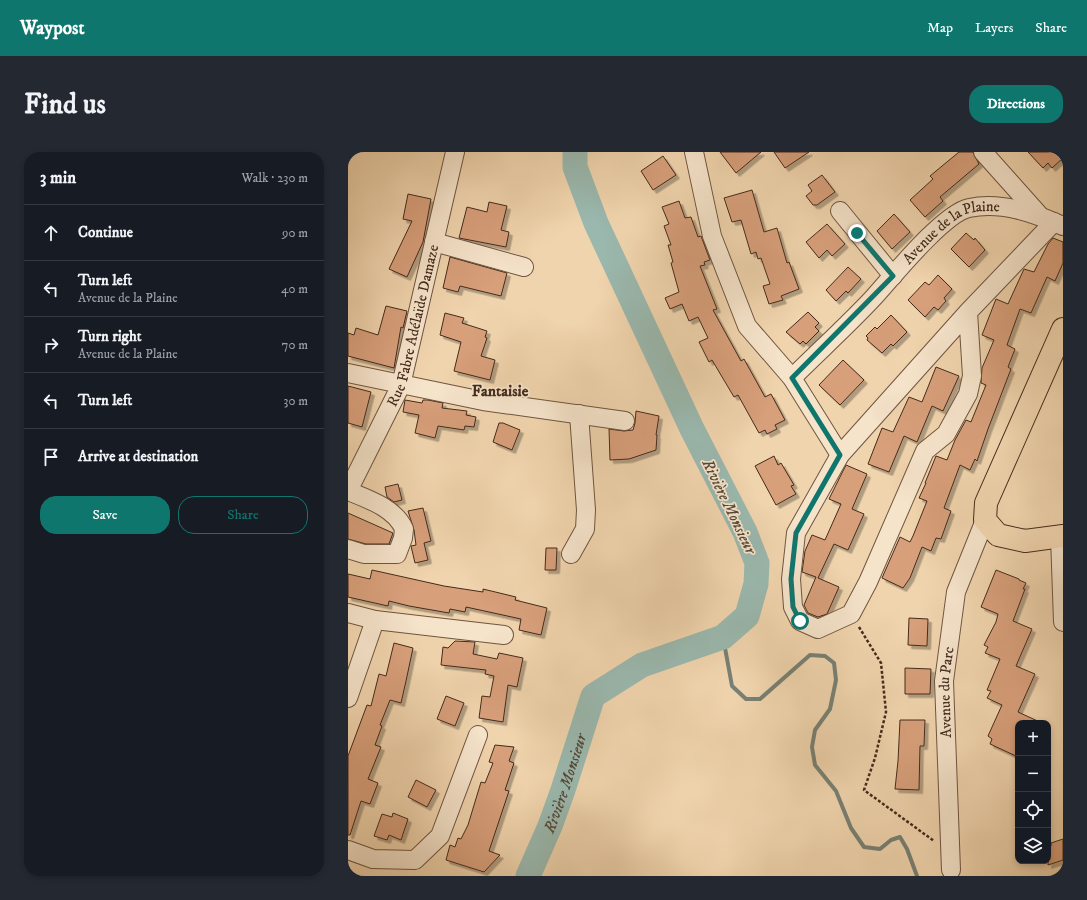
<!DOCTYPE html>
<meta charset="utf-8">
<style>
:root{--surface:#171b24;--page:#242831;--text:#f1f3f6;--muted:#9ea1a6;--line:#363941;--accent:#0f766e}
body{margin:0;font-family:"IM FELL DW Pica",serif;background:var(--page);color:var(--text)}
.controls{position:absolute;right:12px;bottom:12px;display:grid;overflow:hidden;border-radius:8px;box-shadow:0 2px 6px #0003}
.controls button{width:36px;height:36px;display:grid;place-items:center;padding:0;border:0;border-bottom:1px solid var(--line);background:var(--surface);color:var(--text);font:20px sans-serif}
.stop{position:absolute;width:12px;height:12px;margin:-9px;border:3px solid #0f766e;border-radius:50%;background:#fff}
.stop.end{background:#0f766e;border-color:#fff;box-shadow:0 1px 4px #0008}
.list{margin:0;padding:0;list-style:none}
h2{display:flex;justify-content:space-between;align-items:center;height:52px;margin:0;padding:0 16px;font-size:17px}
h2 small{font-size:13px;font-weight:400;color:var(--muted)}
.list li{display:grid;grid-template-columns:26px 1fr auto;gap:12px;align-items:center;box-sizing:border-box;height:56px;padding:0 16px;border-top:1px solid var(--line)}
.list b{display:block;font-size:15px;white-space:nowrap}
.list p{margin:0;font-size:13px;white-space:nowrap;color:var(--muted)}
.list em{font-size:13px;font-style:normal;color:var(--muted)}
.actions{display:flex;gap:8px;padding:12px 16px}
.actions a{flex:1;padding:9px 0;border:1px solid var(--accent);border-radius:16px;text-align:center;font-size:14px;color:var(--accent)}
.actions .main{background:var(--accent);color:#fff}
.icon{flex:none;width:22px;height:22px;fill:none;stroke:currentColor;stroke-width:2;stroke-linecap:round;stroke-linejoin:round}
.map{position:relative;flex:none;width:715px;height:724px;overflow:hidden;border-radius:16px}
header{display:flex;align-items:center;gap:24px;box-sizing:border-box;height:56px;padding:0 20px;background:var(--accent);color:#fff}
header strong{font-size:19px}
nav{display:flex;gap:22px;margin-inline-start:auto;font-size:14px}
.intro{display:flex;align-items:center;justify-content:space-between;box-sizing:border-box;height:96px;padding:0 24px}
h1{margin:0;font-size:28px}
.button{padding:10px 18px;border-radius:16px;background:var(--accent);color:#fff;font-size:14px;font-weight:700}
main{display:flex;gap:24px;padding:0 24px}
aside{flex:1;background:var(--surface);border-radius:16px;box-shadow:0 2px 6px #0003}
.map>svg:first-child{display:block}
.lines{fill:none;stroke-linecap:round;stroke-linejoin:round}
.stream{stroke:#788074;stroke-width:4}
.river{stroke:#9ab8ae;stroke-width:25}
.building{fill:#d79f7a;stroke:#442b1c;filter:url(#shadow)}
.minor-casing{stroke:#6f5540;stroke-width:20}
.major-casing{stroke:#442b1c;stroke-width:24}
.path{stroke:#442b1c;stroke-width:2.5;stroke-dasharray:3 2;stroke-linecap:butt}
.minor{stroke:#f5e3ca;stroke-width:18}
.major{stroke:#f0d4ad;stroke-width:22}
.route{stroke:#0f766e;stroke-width:5}
.labels{text-anchor:middle;stroke-width:3.5;stroke-linejoin:round;paint-order:stroke}
.street-label{font-size:15px;fill:#442b1c;stroke:#f5e3ca}
.neighbourhood-label{font-size:16px;font-weight:bold;fill:#442b1c;stroke:#f5e3ca}
.water-label{font-size:16px;font-style:italic;fill:#554739;stroke:#f5e3ca}
</style>
<header>
<strong>Waypost</strong>
<nav><a>Map</a><a>Layers</a><a>Share</a></nav>
</header>
<div class="intro"><h1>Find us</h1><a class="button">Directions</a></div>
<main>
<aside>
<h2>3 min<small>Walk · 230 m</small></h2>
<ul class="list">
<li><svg class="icon" aria-label="ahead" viewBox="0 0 24 24"><path d="M12 20V5M6 11l6-6 6 6"/></svg><div><b>Continue</b></div><em>90 m</em></li>
<li><svg class="icon" aria-label="left" viewBox="0 0 24 24"><path d="M17 20v-9H6M10 6l-5 5 5 5"/></svg><div><b>Turn left</b><p>Avenue de la Plaine</p></div><em>40 m</em></li>
<li><svg class="icon" aria-label="right" viewBox="0 0 24 24"><path d="M7 20v-9h11M14 6l5 5-5 5"/></svg><div><b>Turn right</b><p>Avenue de la Plaine</p></div><em>70 m</em></li>
<li><svg class="icon" aria-label="left" viewBox="0 0 24 24"><path d="M17 20v-9H6M10 6l-5 5 5 5"/></svg><div><b>Turn left</b></div><em>30 m</em></li>
<li><svg class="icon" aria-label="arrive" viewBox="0 0 24 24"><path d="M6 21V4h12l-3 4 3 4H6"/></svg><div><b>Arrive at destination</b></div></li>
</ul>
<div class="actions"><a class="main">Save</a><a>Share</a></div>
</aside>
<div class="map">
<svg width="715" height="724" viewBox="0 0 715 724">
<defs>
<filter id="shadow"><feDropShadow dx="3.5" dy="3.5" stdDeviation="0" flood-color="#0004"/></filter>
</defs>
<rect width="100%" height="100%" fill="#f0d4ad"/>
<filter id="stains"><feTurbulence type="fractalNoise" baseFrequency=".005" numOctaves="4"/><feColorMatrix values="0 0 0 0 .2 0 0 0 0 .09 0 0 0 0 .02 0 0 0 .5 -.17"/></filter>
<radialGradient id="worn" r=".72"><stop offset=".6" stop-color="#630" stop-opacity="0"/><stop offset="1" stop-color="#630" stop-opacity=".3"/></radialGradient>
<g class="lines">
<path class="stream" d="M375 485 384 534 398 547H412L462 503 477 504 486 511 488 528 482 557 467 578 464 595 467 613 488 639 503 676 516 695 532 697 543 688 552 685 559 697 569 724"/>
<path class="river" id="s1" d="M180 724 202 674 215 638 245 544 294 513 375 485 399 464 408 432 409 411 397 380 344 277 248 71 227 15V0"/>
</g>
<g class="building">
<path d="M372 0H413L388 21Z"/>
<path d="M426 0H461L437 16Z"/>
<path d="M611 0H625L631 12 592 45 595 49 577 65 562 48 585 27 582 24Z"/>
<path d="M680 0H715V6L704 16 700 11 695 16Z"/>
<path d="M315 4 328 23 305 38 293 19Z"/>
<path d="M474 23 487 40 469 53H465L458 44 464 39 460 33Z"/>
<path d="M404 38 416 80 429 76 439 111 441 110 451 137 433 144 435 148 421 152 415 134 422 132 413 106 410 107 408 100 403 102 393 68 384 70 376 46Z"/>
<path d="M60 42 83 47 75 90 59 125 41 117 64 69 55 67Z"/>
<path d="M331 49 337 66 343 65 350 85 353 84 362 108 356 110 357 113 352 114 369 157 365 158 393 209 396 207 417 245 423 242 437 268 427 273 429 277 419 282 417 278 411 281 390 243 386 245 364 208 361 210 351 190 360 186 350 165 341 169 334 152 322 157 317 146 331 140 323 111 325 110 320 93H323L316 74 321 72 314 55Z"/>
<path d="M141 50 159 54 153 78 161 80 158 95 111 86 119 55 139 60Z"/>
<path d="M546 62 562 80 544 97 529 79Z"/>
<path d="M479 72 497 92 484 104 479 98 471 106 458 90Z"/>
<path d="M618 81 626 88 627 86 637 98 621 115 603 97Z"/>
<path d="M705 86 715 90V111L707 129 699 125 683 161 672 157 659 193 667 197 660 215 663 217 640 277 629 309 627 307 622 318 612 313 596 356 603 359 593 387 588 386 583 399 574 395 562 426 555 436 534 426 552 385 562 390 565 384 579 349 571 346 578 331H577L588 304 599 308 607 288 618 268 623 270 638 233 633 231 634 216 646 188 634 183 648 147 660 152 676 117 686 120 700 92Z"/>
<path d="M102 105 159 121 153 144 112 134 110 140 95 136Z"/>
<path d="M500 115 513 127 500 141 498 139 488 149 478 138Z"/>
<path d="M590 123 604 137 596 146 598 149 590 158 586 155 577 165 560 148 577 130 581 133Z"/>
<path d="M38 154 59 159 55 176 53 175 46 216 0 204V181L6 183 8 176 30 183Z"/>
<path d="M460 160 471 171 467 175 471 179 458 192 455 189 452 192 438 180Z"/>
<path d="M97 161 116 166 114 171 139 179 137 185 139 186 133 204 147 208 142 228 106 219 113 190 92 183Z"/>
<path d="M543 163 559 180 545 194 543 192 534 201 519 188 520 186 518 184 527 175 529 177Z"/>
<path d="M495 208 516 228 492 253 471 233Z"/>
<path d="M588 215 611 224 595 259 584 254 569 290 556 284 541 320 520 312 534 276 545 280 561 245 574 250Z"/>
<path d="M0 234 23 240 14 275 0 271Z"/>
<path d="M57 248 74 251 75 248H80L95 251 94 256 119 259 118 263 128 265 126 275 117 274 116 278 90 274 87 286 67 281 71 263 55 260Z"/>
<path d="M288 259 311 264 308 283H309L308 298 281 307 262 308 261 277 276 279 285 278 287 271Z"/>
<path d="M151 271H155L172 278 164 298 145 290Z"/>
<path d="M426 304 430 313 433 311 446 333 443 334 448 342 428 353 407 314Z"/>
<path d="M498 313 519 322 504 357 516 362 500 398 486 392 470 426 491 435 479 462 470 465 460 461 456 453 468 425 454 420 457 399 464 383 477 388 493 352 481 347Z"/>
<path d="M50 332 54 348 46 350 39 345 37 335Z"/>
<path d="M75 356 83 389 76 391 80 408 67 411 63 394 68 393 66 378 60 359Z"/>
<path d="M0 361 45 381 41 392H18L0 387Z"/>
<path d="M198 396H209L208 418H197Z"/>
<path d="M24 418 96 434 135 440V437L168 445 167 448 199 456 193 483 171 478 173 467 118 455 117 460 102 457 101 461 61 454 41 449 40 454 0 445V422L22 427Z"/>
<path d="M648 418 671 427V428L678 431 675 437H677L665 469 684 477 668 514 687 522 670 560 694 571H670V605L642 592 644 587 640 584 654 553 639 546 643 539 639 538 652 507 637 501 640 495 636 493 648 470 650 462 633 455Z"/>
<path d="M561 466 580 467 579 494 560 493Z"/>
<path d="M107 489 127 490 125 502 149 507 151 501 175 506 169 535 160 533 155 570 131 566 134 544 142 545 146 524 137 522 138 518 93 513 95 495 100 496Z"/>
<path d="M46 491 65 496 58 529 53 551 42 548 32 573 34 574 27 593 33 595 20 627 30 631 22 652 13 649 2 683H0V604L19 553 23 554 31 522 38 524Z"/>
<path d="M557 516 583 517 582 542H557Z"/>
<path d="M98 544 116 551 107 574 89 567Z"/>
<path d="M552 568H577L576 594H572L571 638 547 637 550 609Z"/>
<path d="M147 593 166 595 161 609 166 611 157 638 161 639 141 699 152 703 136 720 98 708 102 693 107 695 110 686 113 687 120 673 133 630 137 631 145 611 141 610Z"/>
<path d="M68 628 88 638 79 655 60 645Z"/>
<path d="M45 661 60 667 53 688 41 683 39 688 26 684 34 662 44 665Z"/>
<path d="M715 687V708L700 713V695L703 694V691Z"/>
</g>
<g class="lines">
<g class="minor-casing">
<g id="minor">
<path d="M346 0 364 84 399 174 444 226 492 303"/>
<path d="M635 0 692 64"/>
<path d="M492 59 545 124"/>
<path d="M86 90 176 115"/>
<path d="M620 160 624 224 620 242 598 282 577 299 520 430 503 462 470 477 452 469 445 455 443 427 448 381 492 303 620 160 706 70"/>
<path d="M0 221 135 249 277 269"/>
<path id="s2" d="M444 226C471 199 500 173 526 145 545 124 596 61 621 56 653 49 686 61 715 74"/>
<path id="s3" d="M0 339 53 233 107 0"/>
<path d="M0 339C20 347 47 356 56 377L55 386 49 402H16L0 397"/>
<path d="M712 385 715 470"/>
<path d="M223 402 237 377 238 358 231 262"/>
<path d="M0 461 27 468 156 483"/>
<path d="M0 546 27 468"/>
<path d="M0 698 25 707 67 708 92 684 130 583"/>
<path id="s4" d="M603 718 596 529 608 440 637 368"/>
</g>
</g>
<g class="major-casing">
<path id="major" d="M715 177 638 351 637 368 650 383 677 389 715 384"/>
</g>
<path class="path" d="M511 475 533 511 538 560 527 606 516 638 586 689"/>
<use href="#minor" class="minor"/>
<use href="#major" class="major"/>
</g>
<g class="lines">
<path class="route" d="M452 469 445 455 443 427 448 381 492 303 444 226 545 124 509 81"/>
</g>
<g class="labels">
<g class="street-label">
<text dy="5" stroke="none"><textPath href="#s2" startOffset="220">Avenue de la Plaine</textPath></text>
<text dy="5" stroke="none"><textPath href="#s3" startOffset="179">Rue Fabre Adélaïde Damaze</textPath></text>
<text dy="5" stroke="none"><textPath href="#s4" startOffset="178">Avenue du Parc</textPath></text>
</g>
<g class="neighbourhood-label">
<text x="152" y="244">Fantaisie</text>
</g>
<g class="water-label">
<text transform="translate(382 354) rotate(64)" y="6">Rivière Monsieur</text>
<text dy="6" stroke="none"><textPath href="#s1" startOffset="100">Rivière Monsieur</textPath></text>
</g>
</g>
<rect width="100%" height="100%" filter="url(#stains)"/>
<rect width="100%" height="100%" fill="url(#worn)"/>
</svg>
<div class="controls">
<button>+</button>
<button>−</button>
<button><svg class="icon" aria-label="locate" viewBox="0 0 24 24"><circle cx="12" cy="12" r="6"/><path d="M12 2v4M12 18v4M2 12h4M18 12h4"/></svg></button>
<button><svg class="icon" aria-label="layers" viewBox="0 0 24 24"><path d="M12 4l9 5-9 5-9-5zM3 14l9 5 9-5"/></svg></button>
</div>
<div class="stop" style="left:452px;top:469px"></div>
<div class="stop end" style="left:509px;top:81px"></div>
</div>
</main>
